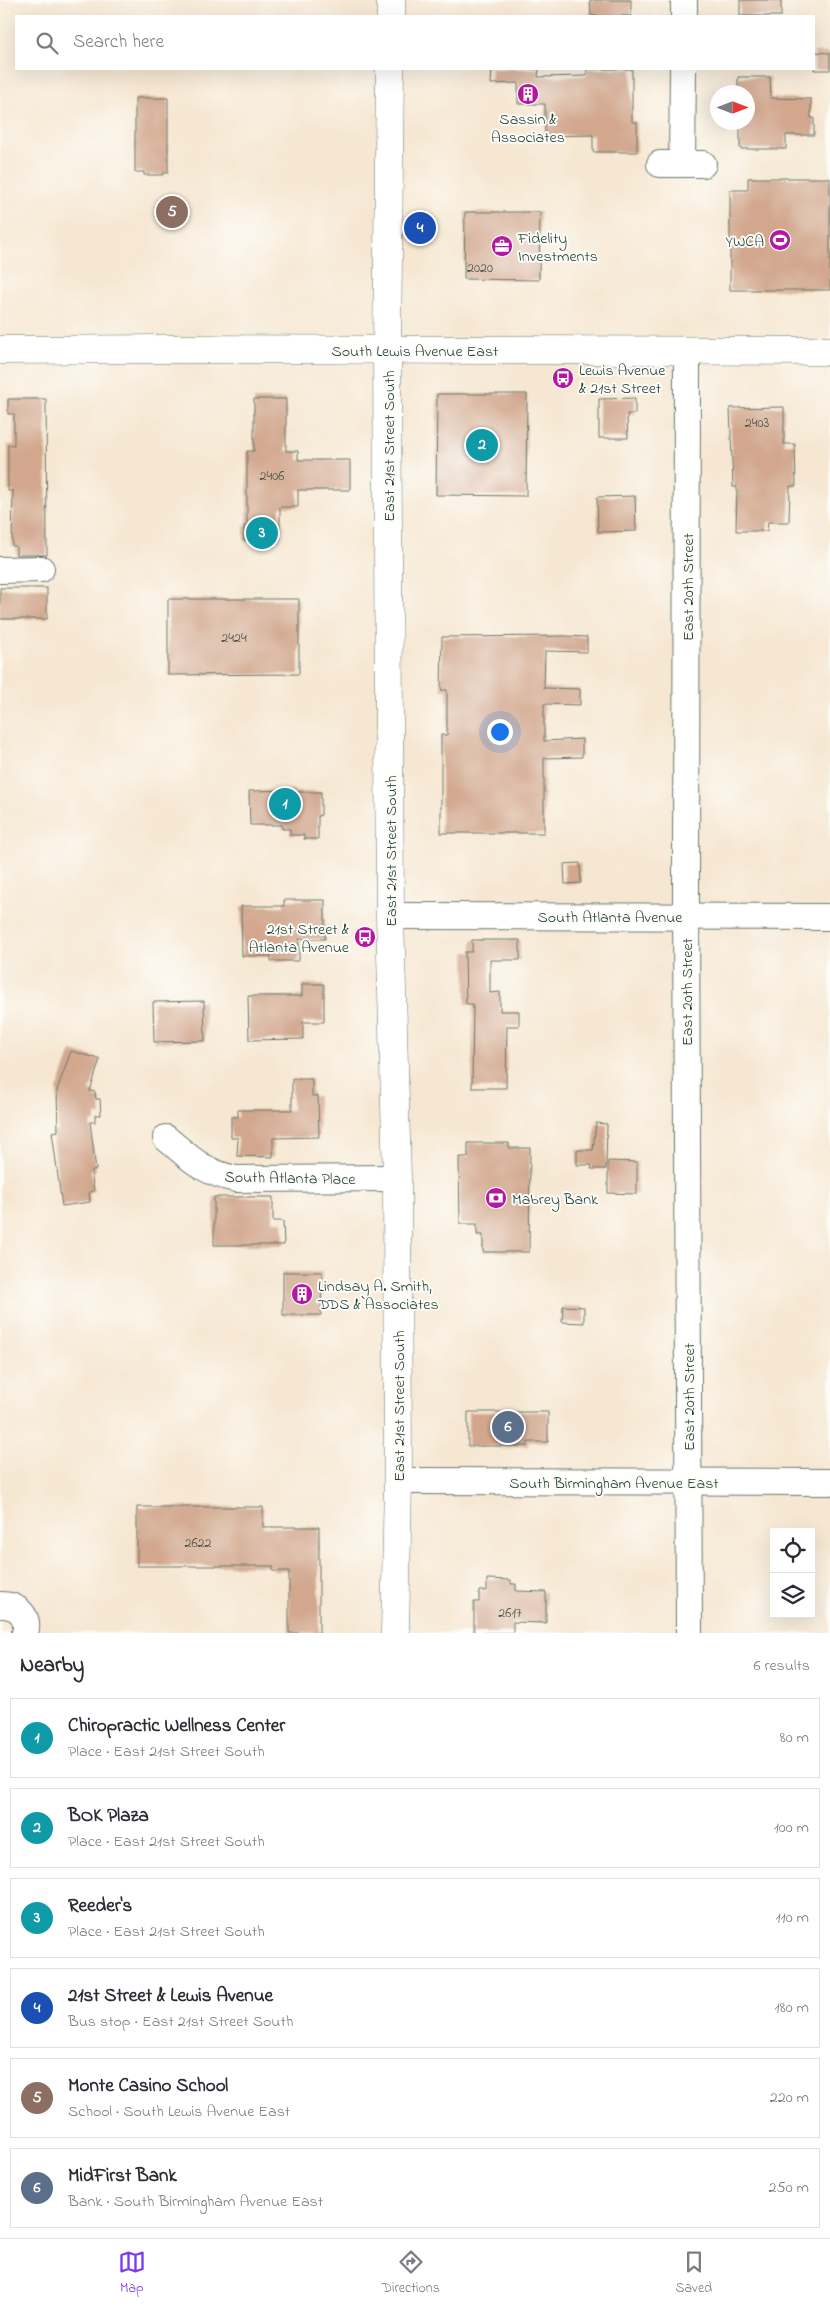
<!DOCTYPE html>
<meta charset="utf-8">
<style>
:root{--surface:#fff;--page:#f7f7f7;--text:#2b2b33;--muted:#7c7c81;--line:#e1e1e2;--accent:#7c3aed}
body{margin:0;font-family:"Indie Flower",sans-serif;background:var(--page);color:var(--text)}
.controls{position:absolute;right:15px;bottom:15px;display:grid;overflow:hidden;border-radius:0px;box-shadow:0 5px 20px #0002}
.controls button{width:45px;height:45px;display:grid;place-items:center;padding:0;border:0;border-bottom:1px solid var(--line);background:var(--surface);color:var(--text);font:25px sans-serif}
.compass{position:absolute;left:710px;top:85px;width:45px;height:45px;border-radius:50%;background:var(--surface);box-shadow:0 5px 20px #0002;rotate:90deg}
.you{position:absolute;left:499px;top:731px;width:18px;height:18px;margin:-12px;border:4px solid #fff;border-radius:50%;background:#1a73e8;box-shadow:0 0 0 8px #1a73e833}
.badge{display:grid;place-items:center;width:32px;height:32px;border-radius:50%;background:var(--accent);color:#fff;font-size:16px;font-weight:700}
.pin{position:absolute;translate:-50% -50%;border:2px solid #fff;box-shadow:0 1px 5px #0006}
.list{margin:0;padding:0;list-style:none}
h2{display:flex;justify-content:space-between;align-items:center;height:65px;margin:0;padding:0 20px;font-size:21px}
h2 small{font-size:16px;font-weight:400;color:var(--muted)}
.list li{display:grid;grid-template-columns:32px 1fr auto;gap:15px;align-items:center;box-sizing:border-box;height:80px;margin:0 10px 10px;padding:0 10px;border:1px solid var(--line);border-radius:0px}
.list b{display:block;font-size:19px;white-space:nowrap}
.list p{margin:0;font-size:16px;white-space:nowrap;color:var(--muted)}
.list em{font-size:16px;font-style:normal;color:var(--muted)}
.icon{flex:none;width:28px;height:28px;fill:none;stroke:currentColor;stroke-width:2;stroke-linecap:round;stroke-linejoin:round}
.map{position:relative;flex:none;width:830px;height:1633px;overflow:hidden}
.search{position:absolute;background:var(--surface);box-shadow:0 5px 20px #0002;left:15px;right:15px;top:15px;height:55px;display:flex;align-items:center;gap:12px;box-sizing:border-box;padding:0 18px;border-radius:0px;color:var(--muted);font-size:19px}
.sheet{height:605px;background:var(--surface)}
nav{display:flex;justify-content:space-around;align-items:center;box-sizing:border-box;height:70px;border-top:1px solid var(--line);background:var(--surface);font-size:14px;color:var(--muted)}
nav a{display:grid;justify-items:center;gap:2px}
nav .on{color:var(--accent)}
.map>svg:first-child{display:block}
.building{fill:#d2a78e}
.lines{fill:none;stroke-linecap:round;stroke-linejoin:round}
.minor-casing{stroke:#6a786b;stroke-width:28}
.major-casing{stroke:#6a786b;stroke-width:29}
.minor{stroke:#fff;stroke-width:26}
.major{stroke:#fff;stroke-width:28}
.labels{text-anchor:middle;stroke-width:4;stroke-linejoin:round;paint-order:stroke}
.number-label{font-size:14px;fill:#4c584a}
.poi-label{font-size:16px;fill:#1f3d34;stroke:#fdfcf7;text-anchor:start}
.street-label{font-size:16px;fill:#1f3d34;stroke:#fdfcf7}
</style>
<div class="map">
<svg width="830" height="1633" viewBox="0 0 830 1633">
<rect width="100%" height="100%" fill="#fdfcf7"/>
<filter id="ink" filterUnits="userSpaceOnUse"><feTurbulence type="fractalNoise" baseFrequency=".02" numOctaves="2"/><feDisplacementMap in="SourceGraphic" scale="10" xChannelSelector="R" yChannelSelector="G"/><feConvolveMatrix kernelMatrix="1 2 1 2 8 2 1 2 1" color-interpolation-filters="sRGB"/></filter>
<filter id="wash" filterUnits="userSpaceOnUse"><feTurbulence type="fractalNoise" baseFrequency=".0096" numOctaves="4" result="noise"/><feDisplacementMap in="SourceGraphic" scale="20" xChannelSelector="R" yChannelSelector="G"/><feGaussianBlur stdDeviation="1.12" result="paint"/><feColorMatrix in="noise" values="0 0 0 0 0 0 0 0 0 0 0 0 0 0 0 0 0 1.4 0 .05"/><feComposite in="paint" operator="in"/></filter>
<g filter="url(#wash)">
<rect width="100%" height="100%" fill="#f6e7d2"/>
<g id="blocks">
<g class="building">
<path d="M590 0H631V16H591Z"/>
<rect x="740" y="0" width="41" height="16"/>
<path d="M814 52 830 53V70H814Z"/>
<path d="M492 69H539L538 77 587 76V69H632V122H637V152H593V135L545 136V104H518V83L491 84Z"/>
<path d="M738 77H770L771 98 811 99V118H814V135H786V149H740V125H748V92H738Z"/>
<path d="M135 98H168V173H163V175H144V172H135Z"/>
<path d="M748 178H830V290H730V190H748Z"/>
<path d="M465 212H540L539 280 464 279Z"/>
<path d="M437 394H527L526 496 436 495Z"/>
<path d="M635 398V414H627L628 438H599V399Z"/>
<path d="M8 399H46L47 555H16V546H12L13 491H8V445H14V414H8Z"/>
<path d="M254 399H286V451H298V460H350V490H298V507H280V540L244 541V526H247V451H254Z"/>
<path d="M784 407V444H795L796 486H790L789 522H768L767 531H736L737 487H733L730 408Z"/>
<path d="M635 496 636 531 598 532 597 497Z"/>
<rect x="0" y="588" width="47" height="31"/>
<path d="M168 599H299V674L168 675Z"/>
<path d="M565 636 587 637V652L545 651 544 688 580 689V705L544 704V741L582 739V757L544 758V833H441V735H447V690H441L442 637Z"/>
<path d="M294 790V792H321V815L318 816V839H304V835H290V829H282V825H250L249 791Z"/>
<path d="M580 863 581 883 565 884 564 864Z"/>
<path d="M284 900H325V939H299V961H271V956H242L241 906H284Z"/>
<path d="M472 940H520V960H490V993L500 992V1011H519V1026H507L506 1088H472L473 1004H466L465 952H472Z"/>
<path d="M302 984H324V1022H303V1039L249 1040 248 996H302Z"/>
<path d="M204 1001 205 1041 154 1042 153 1002Z"/>
<path d="M71 1051 100 1059 90 1091 95 1092 96 1099H100L101 1115H95V1122H90L96 1170 91 1171 94 1191 89 1192 90 1202 62 1206 52 1132 58 1131 57 1090Z"/>
<path d="M292 1079H312V1096H318L319 1137 273 1138V1157L237 1156 238 1138H231V1117H238V1110H292Z"/>
<path d="M596 1123 607 1124 606 1169H591L592 1165H577V1150H593Z"/>
<path d="M468 1143H509V1148H530L529 1252H483V1235H477V1224H460L459 1157H468Z"/>
<path d="M608 1161 637 1162V1194L608 1193Z"/>
<path d="M214 1197H273V1221H283L284 1245H214Z"/>
<path d="M283 1272H322L321 1315H283Z"/>
<path d="M563 1306 584 1307V1323L562 1322Z"/>
<path d="M468 1412H548V1442H528V1446H468Z"/>
<path d="M137 1507H263V1527H319V1633H289V1571H273V1566H137Z"/>
<path d="M487 1579 511 1580V1584H516V1591L546 1592V1623L513 1622V1633H474V1602H479V1591H487Z"/>
</g>
</g>
</g>
<g filter="url(#ink)">
<use href="#blocks" fill-opacity="0" stroke="#6a786b" stroke-width="1"/>
<g class="lines">
<g class="minor-casing">
<g id="minor">
<path d="M684 16V0"/>
<path d="M660 164H703"/>
<path d="M682 164 683 69"/>
<path d="M687 351 686 894 689 1633"/>
<path d="M0 570 41 569"/>
<path d="M390 916 830 917"/>
<path d="M166 1138C190 1158 204 1173 236 1179L397 1178"/>
<path d="M398 1481 830 1482"/>
<path d="M0 1605C17 1604 30 1616 25 1633"/>
</g>
</g>
<g class="major-casing">
<g id="major">
<path d="M391 16V0"/>
<path d="M390 69 387 349 390 916 397 1178 398 1481 395 1633"/>
<path d="M0 350 167 349 830 351"/>
</g>
</g>
<use href="#minor" class="minor"/>
<use href="#major" class="major"/>
</g>
</g>
<defs>
<g id="building-disc" transform="scale(1.125)"><circle r="9.5" fill="#b5179e" stroke="#fdfcf7"/><path d="M-4-6H4V6H1V3H-1V6H-4ZM-2.5-4.3h1.7v1.8h-1.7ZM.8-4.3h1.7v1.8H.8ZM-2.5-1h1.7V.8h-1.7ZM.8-1h1.7V.8H.8Z" fill="#fff"/></g>
<g id="stadium-disc" transform="scale(1.125)"><circle r="9.5" fill="#b5179e" stroke="#fdfcf7"/><path d="M0-5a6.5 5 0 1 0 0 10a6.5 5 0 1 0 0-10ZM-3.5-1.8h7v3.6h-7Z" fill="#fff"/></g>
<g id="office-disc" transform="scale(1.125)"><circle r="9.5" fill="#b5179e" stroke="#fdfcf7"/><path d="M-6-3h4V-5.5h4V-3h4V5H-6ZM-1-4.5V-3h2v-1.5ZM-6 0V1H6V0Z" fill="#fff"/></g>
<g id="bus-disc" transform="scale(1.125)"><circle r="9.5" fill="#b5179e" stroke="#fdfcf7"/><path d="M-5-6H5V4H4V6H2V4H-2V6H-4V4H-5ZM-3.5-4V0h7V-4ZM-3.5 1.2v1.5H-2V1.2ZM2 1.2v1.5H3.5V1.2Z" fill="#fff"/></g>
<g id="bank-disc" transform="scale(1.125)"><circle r="9.5" fill="#b5179e" stroke="#fdfcf7"/><path d="M-6-4H6V4H-6ZM0-2.3a2.3 2.3 0 1 0 0 4.6a2.3 2.3 0 1 0 0-4.6Z" fill="#fff"/></g>
</defs>
<g fill-rule="evenodd">
<use href="#building-disc" x="528" y="94"/>
<use href="#stadium-disc" x="780" y="240"/>
<use href="#office-disc" x="502" y="246"/>
<use href="#bus-disc" x="563" y="378"/>
<use href="#bus-disc" x="365" y="937"/>
<use href="#bank-disc" x="496" y="1198"/>
<use href="#building-disc" x="302" y="1294"/>
</g>
<g class="labels">
<g class="number-label">
<text x="480" y="272">2020</text>
<text x="757" y="427">2403</text>
<text x="272" y="480">2406</text>
<text x="234" y="642">2424</text>
<text x="198" y="1547">2622</text>
<text x="510" y="1617">2617</text>
</g>
<g class="poi-label">
<text x="528" y="124" text-anchor="middle">Sassin &amp;<tspan x="528" dy="18">Associates</tspan></text>
<text x="518" y="243">Fidelity<tspan x="518" dy="18">Investments</tspan></text>
<text x="764" y="246" text-anchor="end">YWCA</text>
<text x="579" y="375">Lewis Avenue<tspan x="579" dy="18">&amp; 21st Street</tspan></text>
<text x="349" y="934" text-anchor="end">21st Street &amp;<tspan x="349" dy="18">Atlanta Avenue</tspan></text>
<text x="512" y="1204">Mabrey Bank</text>
<text x="318" y="1291">Lindsay A. Smith,<tspan x="318" dy="18">DDS &amp; Associates</tspan></text>
</g>
<g class="street-label">
<text x="415" y="356">South Lewis Avenue East</text>
<text transform="translate(388 446) rotate(-90)" y="6">East 21st Street South</text>
<text transform="translate(687 587) rotate(-90)" y="6">East 20th Street</text>
<text transform="translate(390 851) rotate(-90)" y="6">East 21st Street South</text>
<text x="610" y="922">South Atlanta Avenue</text>
<text transform="translate(686 992) rotate(-90)" y="6">East 20th Street</text>
<text transform="translate(290 1177) rotate(1)" y="6">South Atlanta Place</text>
<text transform="translate(688 1397) rotate(-90)" y="6">East 20th Street</text>
<text transform="translate(398 1406) rotate(-90)" y="6">East 21st Street South</text>
<text x="614" y="1488">South Birmingham Avenue East</text>
</g>
</g>
</svg>
<div class="controls">
<button><svg class="icon" aria-label="locate" viewBox="0 0 24 24"><circle cx="12" cy="12" r="6"/><path d="M12 2v4M12 18v4M2 12h4M18 12h4"/></svg></button>
<button><svg class="icon" aria-label="layers" viewBox="0 0 24 24"><path d="M12 4l9 5-9 5-9-5zM3 14l9 5 9-5"/></svg></button>
</div>
<svg class="compass" viewBox="-18 -18 36 36"><path d="M0-13l5 13h-10z" fill="#e53935"/><path d="M0 13l5-13h-10z" fill="#7c7c81"/></svg>
<div class="you"></div>
<div class="pin badge" style="left:285px;top:804px;background:#0f9aa8">1</div>
<div class="pin badge" style="left:482px;top:445px;background:#0f9aa8">2</div>
<div class="pin badge" style="left:262px;top:533px;background:#0f9aa8">3</div>
<div class="pin badge" style="left:420px;top:228px;background:#1a4fb4">4</div>
<div class="pin badge" style="left:172px;top:212px;background:#8d6e63">5</div>
<div class="pin badge" style="left:508px;top:1427px;background:#5c6f8a">6</div>
<div class="search"><svg class="icon" aria-label="search" viewBox="0 0 24 24"><circle cx="10" cy="10" r="6"/><path d="M15 15l6 6"/></svg>Search here</div>
</div>
<section class="sheet">
<h2>Nearby<small>6 results</small></h2>
<ul class="list">
<li><span class="badge" style="background:#0f9aa8">1</span><div><b>Chiropractic Wellness Center</b><p>Place · East 21st Street South</p></div><em>80 m</em></li>
<li><span class="badge" style="background:#0f9aa8">2</span><div><b>BOK Plaza</b><p>Place · East 21st Street South</p></div><em>100 m</em></li>
<li><span class="badge" style="background:#0f9aa8">3</span><div><b>Reeder's</b><p>Place · East 21st Street South</p></div><em>110 m</em></li>
<li><span class="badge" style="background:#1a4fb4">4</span><div><b>21st Street &amp; Lewis Avenue</b><p>Bus stop · East 21st Street South</p></div><em>180 m</em></li>
<li><span class="badge" style="background:#8d6e63">5</span><div><b>Monte Casino School</b><p>School · South Lewis Avenue East</p></div><em>220 m</em></li>
<li><span class="badge" style="background:#5c6f8a">6</span><div><b>MidFirst Bank</b><p>Bank · South Birmingham Avenue East</p></div><em>250 m</em></li>
</ul>
</section>
<nav>
<a class="on"><svg class="icon" aria-label="map" viewBox="0 0 24 24"><path d="M3 6l6-2 6 2 6-2v14l-6 2-6-2-6 2zM9 4v14M15 6v14"/></svg>Map</a>
<a><svg class="icon" aria-label="directions" viewBox="0 0 24 24"><path d="M12 3l9 9-9 9-9-9zM9 14v-3h6M13 9l2 2-2 2"/></svg>Directions</a>
<a><svg class="icon" aria-label="saved" viewBox="0 0 24 24"><path d="M7 4h10v16l-5-4-5 4z"/></svg>Saved</a>
</nav>
